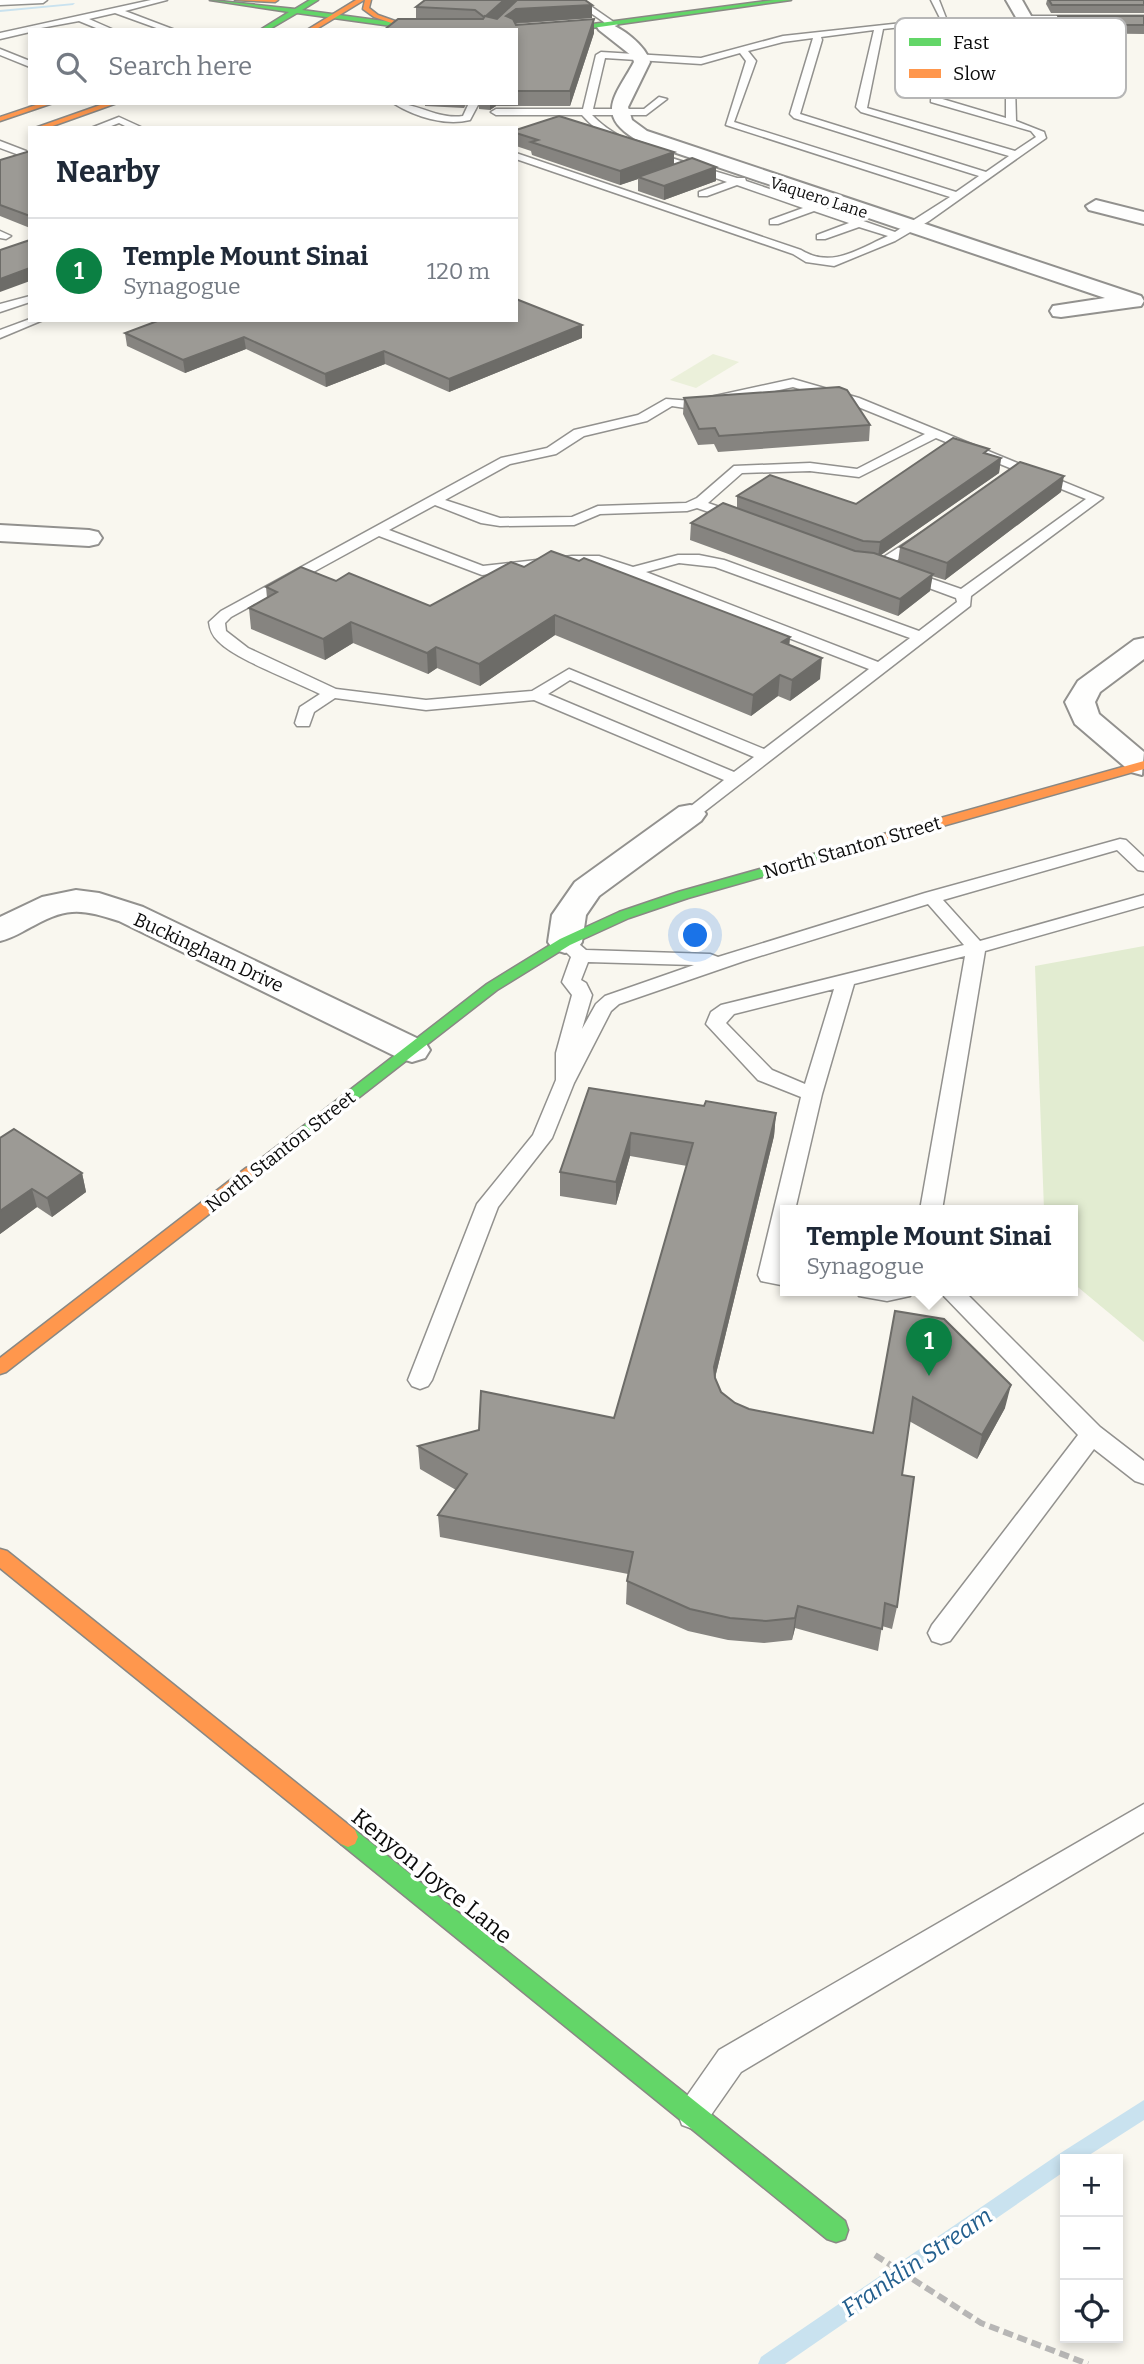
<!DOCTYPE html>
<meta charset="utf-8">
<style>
:root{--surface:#fff;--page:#f6f6f7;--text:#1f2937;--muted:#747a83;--line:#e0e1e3;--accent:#0b8043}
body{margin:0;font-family:Bitter,serif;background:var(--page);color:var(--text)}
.controls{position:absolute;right:21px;bottom:21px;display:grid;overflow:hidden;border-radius:0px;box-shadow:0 4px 10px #0003}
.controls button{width:63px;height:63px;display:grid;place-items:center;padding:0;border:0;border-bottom:2px solid var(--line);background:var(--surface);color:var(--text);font:35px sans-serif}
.you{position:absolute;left:696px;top:936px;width:24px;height:24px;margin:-18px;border:5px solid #fff;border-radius:50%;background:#1a73e8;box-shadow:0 0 0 10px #1a73e833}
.badge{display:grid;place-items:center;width:46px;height:46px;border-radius:50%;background:var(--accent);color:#fff;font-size:23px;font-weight:700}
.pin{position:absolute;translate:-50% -58px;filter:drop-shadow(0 2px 4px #0008)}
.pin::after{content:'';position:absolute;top:37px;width:24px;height:21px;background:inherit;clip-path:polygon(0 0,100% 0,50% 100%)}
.popup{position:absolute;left:780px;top:1205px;width:298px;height:91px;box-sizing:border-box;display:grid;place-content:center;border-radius:0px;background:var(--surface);filter:drop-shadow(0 2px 5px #0005);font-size:23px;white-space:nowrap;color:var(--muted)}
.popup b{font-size:26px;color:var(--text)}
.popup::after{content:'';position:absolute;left:50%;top:100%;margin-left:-14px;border:14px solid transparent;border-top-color:var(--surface)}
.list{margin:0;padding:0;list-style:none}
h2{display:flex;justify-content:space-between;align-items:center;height:91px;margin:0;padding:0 28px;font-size:30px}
h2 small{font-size:23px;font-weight:400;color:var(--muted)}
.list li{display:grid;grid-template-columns:46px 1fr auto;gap:21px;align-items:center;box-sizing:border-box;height:105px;padding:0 28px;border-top:2px solid var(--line)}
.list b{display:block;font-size:26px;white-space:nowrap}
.list p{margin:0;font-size:23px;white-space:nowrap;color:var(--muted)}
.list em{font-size:23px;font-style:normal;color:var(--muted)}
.icon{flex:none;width:38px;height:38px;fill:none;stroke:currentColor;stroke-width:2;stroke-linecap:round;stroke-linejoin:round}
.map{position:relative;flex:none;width:1144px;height:2364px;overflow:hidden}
.search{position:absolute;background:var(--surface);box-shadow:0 4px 10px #0003;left:28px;top:28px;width:490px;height:77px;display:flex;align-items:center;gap:18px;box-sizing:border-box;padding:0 24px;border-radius:0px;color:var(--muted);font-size:26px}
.panel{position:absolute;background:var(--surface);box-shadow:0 4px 10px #0003;left:28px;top:126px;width:490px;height:196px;border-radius:0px}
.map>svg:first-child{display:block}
.green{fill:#e2ecd1}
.pitch{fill:#ebf0da}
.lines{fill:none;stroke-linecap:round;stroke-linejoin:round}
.stream{fill:#c9e2ef;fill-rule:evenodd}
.lane-casing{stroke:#92918e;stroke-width:3}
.street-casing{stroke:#92918e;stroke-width:4}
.fast-casing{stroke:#898884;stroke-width:3}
.slow-casing{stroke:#898884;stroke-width:3}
.path{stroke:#b7b6b5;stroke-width:6;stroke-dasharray:10 5;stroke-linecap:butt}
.lane{fill:#fefefd;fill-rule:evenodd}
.street{fill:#fefefd;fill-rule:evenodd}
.fast{fill:#63d668;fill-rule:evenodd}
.slow{fill:#ff974d;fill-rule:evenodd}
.wall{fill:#868480}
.shaded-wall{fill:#6d6c68}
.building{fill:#9c9a95;stroke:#6d6c68;stroke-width:2}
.labels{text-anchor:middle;stroke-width:7;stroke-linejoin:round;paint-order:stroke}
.far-street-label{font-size:16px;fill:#0b0b0b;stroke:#fff}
.street-label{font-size:19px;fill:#0b0b0b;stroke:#fff}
.near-street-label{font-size:23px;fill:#0b0b0b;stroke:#fff}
.near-water-label{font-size:24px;font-style:italic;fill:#235f8e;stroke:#fff}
.key{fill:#fff;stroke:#b6b6b6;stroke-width:2}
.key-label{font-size:19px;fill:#0b0b0b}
</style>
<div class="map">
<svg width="1144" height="2364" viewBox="0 0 1144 2364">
<rect width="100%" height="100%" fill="#f9f7ef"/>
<path class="green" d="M1144 946V1342L1073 1283 1072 1210H1044L1035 966Z"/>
<path class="pitch" d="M713 354 739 362 696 388 670 380Z"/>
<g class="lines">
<g class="stream">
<path d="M75 3 73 5 0 12V10Z"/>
<path d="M1144 2100V2120L1083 2159H1065V2171L785 2364H758L761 2357 1059 2154Z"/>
</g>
<g class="lane-casing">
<g id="lane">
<path d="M0 0H47L43 3 0 5Z"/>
<path d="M151 0H167L125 11 175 30H162L115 13 89 19 114 30H101L79 21 30 30V32L0 39V33Z"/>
<path d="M572 0H582L618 25 611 27Z"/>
<path d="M931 0H939L946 18H940Z"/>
<path d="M1024 16H1144V22L1021 21Z"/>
<path d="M939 19 1032 25 1025 42 1014 50 1016 121 1044 132 1046 138 929 221 895 241 834 266 806 262 793 254 516 159V153L801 250C832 269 858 249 888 236L859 227 825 239H817V235L849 223 814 211 778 224H770V220L803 208 737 185 707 196H699V192L727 182C679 165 616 154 582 115H496L491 112 496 109H583L596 55 601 52 701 58 783 36ZM911 26H934L931 102 1031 131 1036 137 1015 151 867 108 883 29ZM943 27 1023 29 1018 38 1006 49V118L939 98ZM874 30 856 107 861 112 1009 156 986 172 800 114 822 40 821 37ZM813 38 790 114 794 118 979 176 956 192 734 122 756 61 748 51 783 42ZM740 53 746 61 726 125 950 197 895 232 823 207 822 204H814L746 181 745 178H737C692 163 625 150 592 115H646L667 99 659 97 644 109H593L605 58 701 64Z"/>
<path d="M0 49 30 61V67L0 55Z"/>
<path d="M393 103C418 103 438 120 463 116L469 103H479L470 120C445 126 415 117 393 103Z"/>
<path d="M119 117 143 128H129L119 123 106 128H91Z"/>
<path d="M0 141 26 151 27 153 22 156 0 148Z"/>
<path d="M0 231 11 236 6 239 0 238Z"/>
<path d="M30 296V302L0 312V304Z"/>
<path d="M30 319 43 320 0 338V330Z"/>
<path d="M793 379 859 398 1103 498 971 596 970 606 696 818 690 819 681 814 724 780 534 700 426 710 335 698 314 712 309 726H297L295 723 300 707 320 694C295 681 236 660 218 641 212 635 210 630 209 622L221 611 501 458 547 448 574 430 638 415 666 399 692 401ZM793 387 851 404 925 434 857 469 810 463 734 466 697 498 686 503 598 506 572 517 500 518 445 500 510 464 556 454 584 436 647 421 672 406 692 409ZM936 438 1086 499 961 589 912 572H902L900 575 902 578 956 598 957 602 919 631 724 560 699 555H678L633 567 599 556H572L483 566 389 530 435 505 481 523 500 526 574 525 600 514 687 511 697 508 741 523 746 522V516L708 503 742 473 810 471 859 477ZM379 536 482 575 572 564H597L869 669 764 749 569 669 532 691 426 700 336 689 248 648 226 631 225 623 231 617ZM679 563 715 567 910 638 878 662 646 572ZM570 680 754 757 734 772 548 694Z"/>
<path d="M921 533 928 537 926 540 886 568H876L874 565 876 562Z"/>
<path d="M1120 839 1126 840 1144 857V871L1138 870 1117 850 943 900 980 941 1144 895V906L985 951 942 1210H920L965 956 854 984 822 1094 795 1210H786V1251L781 1269 786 1270V1286L761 1281 758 1275 801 1097 758 1080 706 1024 711 1012 721 1005 964 945 928 904 744 961 619 1004 611 1011 574 1083 552 1138 498 1207 432 1380 428 1386 420 1389 412 1386 408 1380 477 1204 533 1135 556 1080V1053L572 995 562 982 571 957 556 942 558 938H572L586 950 710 954 718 957 925 893ZM588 962 694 965 605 996 596 1004 582 1029 592 995 586 983 581 980ZM834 989 805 1084 772 1070 726 1023 734 1014Z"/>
<path d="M856 1290H913L910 1296 887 1301 859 1296Z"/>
<path d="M938 1290H963L1100 1427 1144 1461V1484L1135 1481 1094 1449 950 1641 941 1644 932 1641 928 1633 932 1625 1078 1435Z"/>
<path d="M1144 1804V1832L741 2072 704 2125 693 2129 682 2125 678 2114 682 2103 719 2050Z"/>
</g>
</g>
<g class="street-casing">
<g id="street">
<path d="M1006 0H1022L1035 23 1033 26H1021Z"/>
<path d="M605 22C621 27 646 45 650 62L628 107 632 120 647 131 1141 296 1144 301 1141 306 1133 307 1061 317 1053 316 1050 311 1053 306 1105 298 635 139C594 114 617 94 634 62L632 56 599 30 597 27Z"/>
<path d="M1096 200 1144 212V224L1089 210 1086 206Z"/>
<path d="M0 525 89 530 98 532 102 538 98 544 89 546 0 541Z"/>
<path d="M1144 638V659L1100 692 1095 702 1099 714 1144 752 1142 775 1131 772 1075 724 1065 702 1078 681 1134 640Z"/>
<path d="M690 805 701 807 706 814 701 821 599 896 586 915 582 942 577 949 565 953 553 949 548 942 552 915 575 882 679 807Z"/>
<path d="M76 890 99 893 143 907 425 1042 430 1050 425 1058 412 1062 399 1058 119 921C84 910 69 906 35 925 23 931 13 938 0 941V917L42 897Z"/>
</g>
</g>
<g class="fast-casing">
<g id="fast">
<path d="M210 0 295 9 310 0H318L302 10 406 24 478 30 406 28 297 13 268 30H260L289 12Z"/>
<path d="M774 0H791L585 29 516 33V30H514L585 25Z"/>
<path d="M835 848 842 852 840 855 688 898 629 918 570 945 497 990 258 1176 252 1178 244 1172 487 984 560 939 619 912 678 892Z"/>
<path d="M348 1827 355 1830 845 2221 848 2230 845 2239 836 2242 827 2239 341 1844 338 1837 341 1830Z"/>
</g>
</g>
<g class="slow-casing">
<g id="slow">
<path d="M235 0H278L275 2Z"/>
<path d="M356 0H364L315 30H307Z"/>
<path d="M365 0H371L369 8 378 15 409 26 406 28 374 17 363 9Z"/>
<path d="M42 103H53L0 121V117Z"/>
<path d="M106 103H117L47 128H35Z"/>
<path d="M1144 761V769L840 855 835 856 828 852 830 849Z"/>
<path d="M252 1166 260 1172 258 1176 6 1372 0 1374V1358L246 1168Z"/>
<path d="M0 1549 7 1551 355 1830 358 1837 355 1844 348 1847 341 1844 0 1568Z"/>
</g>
</g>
<path class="path" d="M875 2255 981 2323 1088 2364"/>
<use href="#lane" class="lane"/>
<use href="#street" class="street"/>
<use href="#fast" class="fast"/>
<use href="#slow" class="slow"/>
</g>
<g class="wall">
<path d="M1047 0H1144V13H1051L1046 4Z"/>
<path d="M592 5V18L515 24 516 25 594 19V33L570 106H496L490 110 479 109V103H516V30L416 19V7Z"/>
<path d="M1058 16H1144V34L1061 33 1056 24Z"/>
<path d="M425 103H467L464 108 425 106Z"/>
<path d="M516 130 674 152V165L716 167V181L664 200 638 191V179L620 185 532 155 531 151 516 146Z"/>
<path d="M30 151V228L0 216V160Z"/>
<path d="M582 325V338L449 392 385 364 326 387 246 349 185 373 127 346 125 333Z"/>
<path d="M684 398 870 425 869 441 718 452 714 444 698 445 683 414Z"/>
<path d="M989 454 1001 458 999 473 881 555 898 562 900 547 1061 492 945 580 932 576 930 591 898 616 690 540 691 523 737 508V496L856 504Z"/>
<path d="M579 561 790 637 789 645 820 679 790 701 778 696 751 716 555 635 480 686 437 668 428 674 353 643 325 660 251 629 249 608 267 598 266 587 336 581 430 606 524 567Z"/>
<path d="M589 1088 704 1106 776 1113 774 1136 715 1378 721 1392 735 1403 749 1409 873 1433 895 1311 1005 1408 977 1459 909 1421 902 1475 897 1607 892 1629 882 1626 878 1651 795 1628 792 1640 764 1643 728 1640 688 1631 626 1604 627 1581 628 1574 440 1537 438 1515 456 1490 420 1469 418 1446 614 1418 687 1166 630 1156 616 1205 560 1196V1172Z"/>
<path d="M0 1138 82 1173 86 1192 52 1217 37 1207 0 1234Z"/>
</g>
<g class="shaded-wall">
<path d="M504 0H517L486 30 485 17Z"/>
<path d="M592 5V18L516 23 506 16 516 9Z"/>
<path d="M594 19V33L570 106V91Z"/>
<path d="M490 103H496V106L490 110Z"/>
<path d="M674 152V166L638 177V179L620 185V171Z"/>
<path d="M716 167V181L664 200V186Z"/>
<path d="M30 268V281L0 292V279Z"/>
<path d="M582 325V338L449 392V379Z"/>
<path d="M244 337 246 349 185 373 183 360Z"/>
<path d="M384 351 385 364 326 387 325 374Z"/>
<path d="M1001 458 999 473 878 557 880 542Z"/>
<path d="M1064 476 1061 492 945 580 947 563Z"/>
<path d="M933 574 930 591 898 616 900 599Z"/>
<path d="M555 615V635L480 686 479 664Z"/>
<path d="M351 622 353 643 325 660 323 639Z"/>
<path d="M790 637 788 658 782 642Z"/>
<path d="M436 647 437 668 428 674 427 653Z"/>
<path d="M822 658 820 679 790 701 792 680Z"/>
<path d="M780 675 778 696 751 716 753 695Z"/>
<path d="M776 1113 774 1136 712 1390 714 1367Z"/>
<path d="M631 1133 630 1156 616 1205V1182Z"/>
<path d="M82 1173 86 1192 52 1217 47 1198Z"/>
<path d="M32 1189 37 1207 0 1234V1211Z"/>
<path d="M1011 1385 1005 1408 977 1459 982 1435Z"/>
<path d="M798 1606 795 1628 792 1640 795 1618Z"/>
</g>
<g class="building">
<path d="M425 0H504L486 16 484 17 475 10 416 7Z"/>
<path d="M517 0H585L592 5 516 9 506 16 513 19 516 25 594 19 570 91H516V30H384L398 19H483L485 16 497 19Z"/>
<path d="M1049 0H1144V5H1052Z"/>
<path d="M1058 16H1144V25H1063Z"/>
<path d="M559 116 674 152 620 171 531 142 538 140 516 133V130Z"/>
<path d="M30 151V216L0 205V160Z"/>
<path d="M692 158 716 167 664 186 638 177Z"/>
<path d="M30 240V268L0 279V250Z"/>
<path d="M516 299 582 325 449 379 384 351 325 374 244 337 183 360 125 333 160 320H516Z"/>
<path d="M839 387 847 390 870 425 719 436 715 428 699 429 684 398Z"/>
<path d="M953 438 989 449 984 453 1001 458 880 542 863 541 737 496 770 475 856 504Z"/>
<path d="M1020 462 1064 476 947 563 900 547Z"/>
<path d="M723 503 855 551 874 553 933 574 900 599 691 523Z"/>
<path d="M551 551 579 561 584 558 790 637 782 642 822 658 792 680 780 675 753 695 555 615 479 664 436 647 427 653 351 622 323 639 249 608 277 592 266 587 301 567 336 581 349 573 430 606 511 562 524 567Z"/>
<path d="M589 1088 704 1106 706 1101 776 1113 714 1367 715 1378 721 1392 735 1403 749 1409 873 1433 895 1311 944 1319 1011 1385 982 1435 913 1397 902 1475 914 1477 897 1607 885 1603 882 1629 798 1606 795 1618 766 1621 730 1618 690 1609 627 1581 633 1552 438 1515 467 1474 418 1446 479 1430 481 1391 614 1418 693 1143 631 1133 616 1182 560 1172Z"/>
<path d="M14 1129 82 1173 47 1198 32 1189 0 1211V1138Z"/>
</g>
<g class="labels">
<g class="far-street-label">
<text transform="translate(819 197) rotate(18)" y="6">Vaquero Lane</text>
</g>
<g class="street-label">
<text transform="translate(852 847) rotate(-16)" y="7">North Stanton Street</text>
<text transform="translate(209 952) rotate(25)" y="7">Buckingham Drive</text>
<text transform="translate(280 1151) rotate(-38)" y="7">North Stanton Street</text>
</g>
<g class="near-street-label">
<text transform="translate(432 1876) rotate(39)" y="8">Kenyon Joyce Lane</text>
</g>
<g class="near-water-label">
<text transform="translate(917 2262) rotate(-34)" y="8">Franklin Stream</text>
</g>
</g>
<rect x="895" y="18" width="231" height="80" rx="10" class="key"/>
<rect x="909" y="38" width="32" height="8" fill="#63d668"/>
<rect x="909" y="69" width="32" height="9" fill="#ff974d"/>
<g class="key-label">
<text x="953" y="49">Fast</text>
<text x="953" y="80">Slow</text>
</g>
</svg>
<div class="controls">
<button>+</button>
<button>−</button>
<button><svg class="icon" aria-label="locate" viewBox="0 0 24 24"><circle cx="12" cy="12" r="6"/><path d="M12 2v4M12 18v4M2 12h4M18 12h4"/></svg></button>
</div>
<div class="you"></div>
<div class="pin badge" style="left:929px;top:1376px">1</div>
<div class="popup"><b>Temple Mount Sinai</b>Synagogue</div>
<div class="search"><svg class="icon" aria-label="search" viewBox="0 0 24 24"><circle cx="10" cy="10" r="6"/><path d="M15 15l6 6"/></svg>Search here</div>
<section class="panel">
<h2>Nearby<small></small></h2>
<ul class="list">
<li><span class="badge">1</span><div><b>Temple Mount Sinai</b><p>Synagogue</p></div><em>120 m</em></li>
</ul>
</section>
</div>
